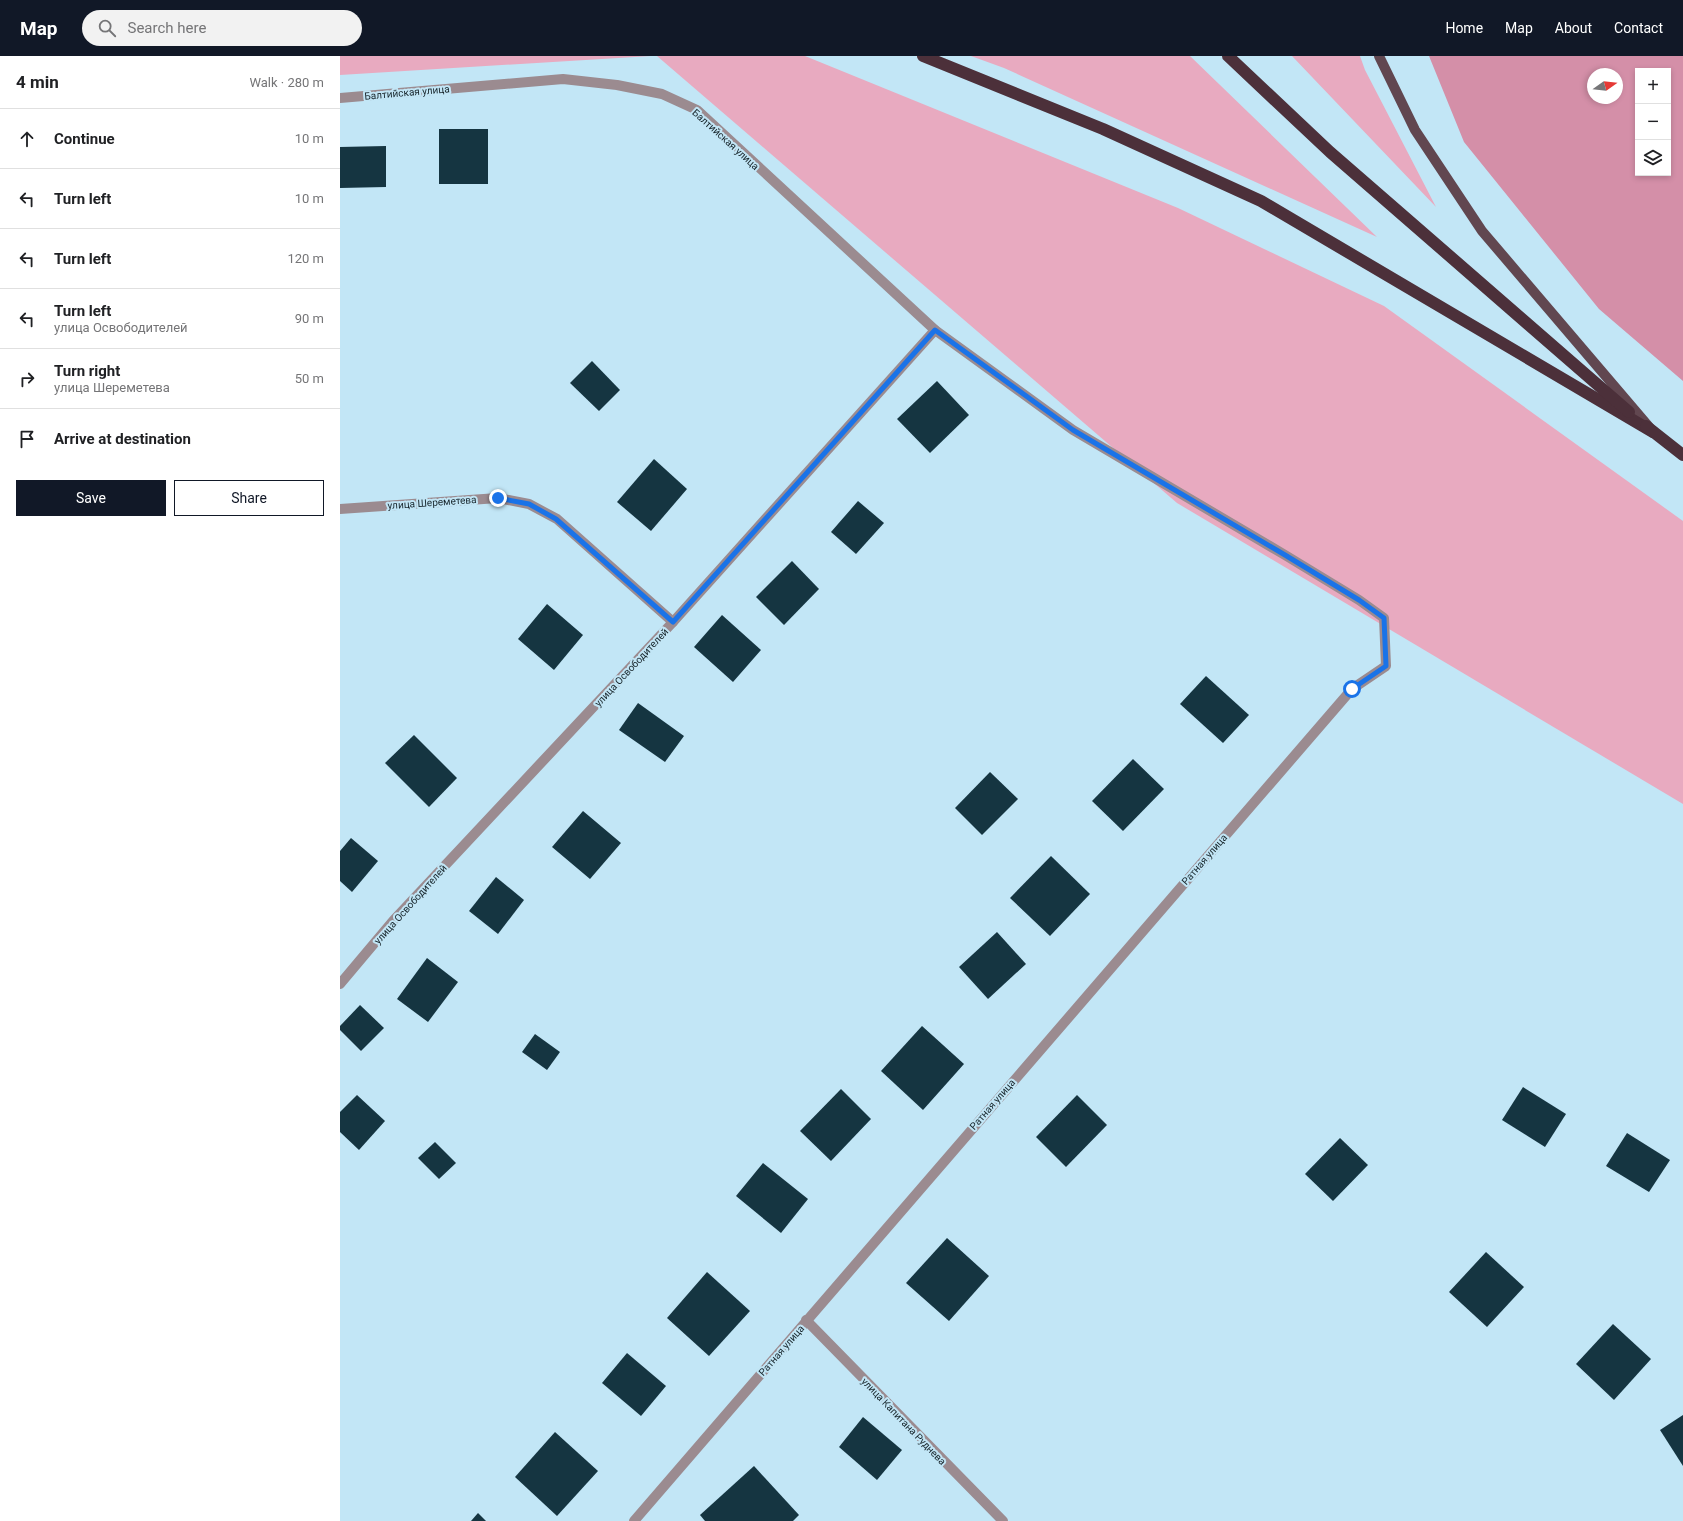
<!DOCTYPE html>
<meta charset="utf-8">
<style>
:root{--surface:#fff;--page:#f2f2f2;--text:#202124;--muted:#757577;--line:#e0e0e0;--accent:#111827}
body{margin:0;font-family:Roboto,sans-serif;background:var(--page);color:var(--text)}
.controls{position:absolute;right:12px;top:12px;display:grid;overflow:hidden;border-radius:0px;box-shadow:0 2px 6px #0003}
.controls button{width:36px;height:36px;display:grid;place-items:center;padding:0;border:0;border-bottom:1px solid var(--line);background:var(--surface);color:var(--text);font:20px sans-serif}
.compass{position:absolute;left:1247px;top:12px;width:36px;height:36px;border-radius:50%;background:var(--surface);box-shadow:0 2px 6px #0003;rotate:75deg}
.stop{position:absolute;width:12px;height:12px;margin:-9px;border:3px solid #1a73e8;border-radius:50%;background:#fff}
.stop.end{background:#1a73e8;border-color:#fff;box-shadow:0 1px 4px #0008}
.list{margin:0;padding:0;list-style:none}
h2{display:flex;justify-content:space-between;align-items:center;height:52px;margin:0;padding:0 16px;font-size:17px}
h2 small{font-size:13px;font-weight:400;color:var(--muted)}
.list li{display:grid;grid-template-columns:26px 1fr auto;gap:12px;align-items:center;box-sizing:border-box;height:60px;padding:0 16px;border-top:1px solid var(--line)}
.list b{display:block;font-size:15px;white-space:nowrap}
.list p{margin:0;font-size:13px;white-space:nowrap;color:var(--muted)}
.list em{font-size:13px;font-style:normal;color:var(--muted)}
.actions{display:flex;gap:8px;padding:12px 16px}
.actions a{flex:1;padding:9px 0;border:1px solid var(--accent);border-radius:0px;text-align:center;font-size:14px;color:var(--accent)}
.actions .main{background:var(--accent);color:#fff}
.icon{flex:none;width:22px;height:22px;fill:none;stroke:currentColor;stroke-width:2;stroke-linecap:round;stroke-linejoin:round}
.map{position:relative;flex:none;width:1343px;height:1465px;overflow:hidden}
header{display:flex;align-items:center;gap:24px;box-sizing:border-box;height:56px;padding:0 20px;background:var(--accent);color:#fff}
header strong{font-size:19px}
nav{display:flex;gap:22px;margin-inline-start:auto;font-size:14px}
.search{width:280px;height:36px;background:var(--page);display:flex;align-items:center;gap:10px;box-sizing:border-box;padding:0 14px;border-radius:22px;color:var(--muted);font-size:15px}
main{display:flex}
aside{flex:1;background:var(--surface)}
.map>svg:first-child{display:block}
.green{fill:#e8aac0}
.forest{fill:#d48fa8;fill-rule:evenodd}
.building{fill:#153541}
.lines{fill:none;stroke-linecap:round;stroke-linejoin:round}
.lane{stroke:#9b8b90;stroke-width:10}
.street{stroke:#9b8b90;stroke-width:10}
.primary{stroke:#614750;stroke-width:10}
.highway{stroke:#4c303a;stroke-width:12}
.route{stroke:#1a73e8;stroke-width:5}
.labels{text-anchor:middle;stroke-width:4;stroke-linejoin:round;paint-order:stroke}
.street-label{font-size:10px;fill:#17252b;stroke:#c2e6f6}
</style>
<header>
<strong>Map</strong>
<div class="search"><svg class="icon" aria-label="search" viewBox="0 0 24 24"><circle cx="10" cy="10" r="6"/><path d="M15 15l6 6"/></svg>Search here</div>
<nav><a>Home</a><a>Map</a><a>About</a><a>Contact</a></nav>
</header>
<main>
<aside>
<h2>4 min<small>Walk · 280 m</small></h2>
<ul class="list">
<li><svg class="icon" aria-label="ahead" viewBox="0 0 24 24"><path d="M12 20V5M6 11l6-6 6 6"/></svg><div><b>Continue</b></div><em>10 m</em></li>
<li><svg class="icon" aria-label="left" viewBox="0 0 24 24"><path d="M17 20v-9H6M10 6l-5 5 5 5"/></svg><div><b>Turn left</b></div><em>10 m</em></li>
<li><svg class="icon" aria-label="left" viewBox="0 0 24 24"><path d="M17 20v-9H6M10 6l-5 5 5 5"/></svg><div><b>Turn left</b></div><em>120 m</em></li>
<li><svg class="icon" aria-label="left" viewBox="0 0 24 24"><path d="M17 20v-9H6M10 6l-5 5 5 5"/></svg><div><b>Turn left</b><p>улица Освободителей</p></div><em>90 m</em></li>
<li><svg class="icon" aria-label="right" viewBox="0 0 24 24"><path d="M7 20v-9h11M14 6l5 5-5 5"/></svg><div><b>Turn right</b><p>улица Шереметева</p></div><em>50 m</em></li>
<li><svg class="icon" aria-label="arrive" viewBox="0 0 24 24"><path d="M6 21V4h12l-3 4 3 4H6"/></svg><div><b>Arrive at destination</b></div></li>
</ul>
<div class="actions"><a class="main">Save</a><a>Share</a></div>
</aside>
<div class="map">
<svg width="1343" height="1465" viewBox="0 0 1343 1465">
<rect width="100%" height="100%" fill="#c2e6f6"/>
<g class="green">
<path d="M0 0H311L0 19Z"/>
<path d="M317 0H465L838 152 1044 250 1343 465V748L837 447Z"/>
<path d="M631 0H850L1037 181 664 12Z"/>
<path d="M952 0H1020L1025 14 1096 151Z"/>
</g>
<path class="forest" d="M1089 0H1343V325L1259 253 1124 86ZM1298 15H1328V117H1298ZM1253 18H1277V42H1253Z"/>
<g class="building">
<rect x="99" y="73" width="49" height="55"/>
<path d="M46 90V131L0 132V91Z"/>
<path d="M252 305 280 334 259 355 230 327Z"/>
<path d="M597 325 629 359 590 397 557 363Z"/>
<path d="M314 403 347 433 311 475 277 446Z"/>
<path d="M518 445 544 467 516 498 491 476Z"/>
<path d="M452 505 479 533 444 569 416 541Z"/>
<path d="M207 548 243 579 214 614 178 583Z"/>
<path d="M382 559 421 594 393 626 354 591Z"/>
<path d="M866 620 909 659 883 687 840 648Z"/>
<path d="M298 647 344 680 325 706 279 674Z"/>
<path d="M74 679 117 722 89 751 45 707Z"/>
<path d="M793 703 824 733 783 775 752 745Z"/>
<path d="M650 716 678 743 642 779 615 752Z"/>
<path d="M243 755 281 787 250 823 212 791Z"/>
<path d="M11 782 38 805 12 836 0 825V795Z"/>
<path d="M711 800 750 838 710 880 670 842Z"/>
<path d="M156 821 184 844 158 878 129 855Z"/>
<path d="M657 876 686 908 648 943 619 911Z"/>
<path d="M87 902 118 926 88 966 57 943Z"/>
<path d="M20 949 44 972 21 995 0 974V970Z"/>
<path d="M582 970 624 1008 583 1054 541 1015Z"/>
<path d="M195 978 220 996 207 1014 182 996Z"/>
<path d="M1183 1031 1226 1058 1205 1091 1162 1064Z"/>
<path d="M501 1033 531 1063 491 1105 460 1075Z"/>
<path d="M17 1039 45 1065 19 1094 0 1076V1056Z"/>
<path d="M737 1039 767 1069 726 1111 696 1081Z"/>
<path d="M1287 1077 1330 1104 1309 1136 1266 1110Z"/>
<path d="M1000 1082 1028 1109 993 1145 965 1118Z"/>
<path d="M95 1086 116 1107 99 1123 78 1102Z"/>
<path d="M423 1107 468 1143 441 1177 396 1140Z"/>
<path d="M607 1182 649 1220 609 1265 566 1227Z"/>
<path d="M1146 1196 1184 1231 1147 1271 1109 1236Z"/>
<path d="M367 1216 410 1255 369 1300 327 1262Z"/>
<path d="M1273 1268 1311 1303 1274 1344 1236 1308Z"/>
<path d="M287 1297 326 1330 301 1360 262 1327Z"/>
<path d="M1343 1359V1410L1320 1374Z"/>
<path d="M523 1361 562 1394 537 1424 499 1391Z"/>
<path d="M215 1376 258 1415 217 1460 175 1421Z"/>
<path d="M414 1410 459 1459 453 1465H365L360 1459Z"/>
<path d="M138 1457 146 1465H131Z"/>
</g>
<g class="lines">
<path class="lane" d="M595 274 733 374 945 499 1019 544 1044 562 1046 610 1012 633"/>
<g class="street">
<path d="M0 42 223 23 277 29 322 38 357 54 595 274 333 566 53 865 0 928"/>
<path d="M0 453 158 442 189 448 217 463 333 566"/>
<path d="M466 1264 663 1465"/>
<path d="M294 1465 1012 633"/>
</g>
<path class="primary" d="M1039 0 1075 74 1142 175 1310 372"/>
<g class="highway">
<path d="M583 0 763 73 921 145 1313 376"/>
<path d="M888 0 990 96 1289 356"/>
<path d="M1306 370 1343 399"/>
</g>
</g>
<g class="lines">
<path class="route" d="M158 442 189 448 216 463 333 566 595 274 733 374 945 499 1019 544 1044 562 1046 610 1012 633"/>
</g>
<g class="labels">
<g class="street-label">
<text transform="translate(67 36) rotate(-5)" y="4">Балтийская улица</text>
<text transform="translate(386 83) rotate(42)" y="4">Балтийская улица</text>
<text transform="translate(92 446) rotate(-4)" y="4">улица Шереметева</text>
<text transform="translate(291 611) rotate(-47)" y="4">улица Освободителей</text>
<text transform="translate(864 803) rotate(-49)" y="4">Ратная улица</text>
<text transform="translate(70 848) rotate(-48)" y="4">улица Освободителей</text>
<text transform="translate(652 1048) rotate(-49)" y="4">Ратная улица</text>
<text transform="translate(441 1294) rotate(-49)" y="4">Ратная улица</text>
<text transform="translate(564 1365) rotate(46)" y="4">улица Капитана Руднева</text>
</g>
</g>
</svg>
<div class="controls">
<button>+</button>
<button>−</button>
<button><svg class="icon" aria-label="layers" viewBox="0 0 24 24"><path d="M12 4l9 5-9 5-9-5zM3 14l9 5 9-5"/></svg></button>
</div>
<svg class="compass" viewBox="-18 -18 36 36"><path d="M0-13l5 13h-10z" fill="#e53935"/><path d="M0 13l5-13h-10z" fill="#757577"/></svg>
<div class="stop" style="left:1012px;top:633px"></div>
<div class="stop end" style="left:158px;top:442px"></div>
</div>
</main>
